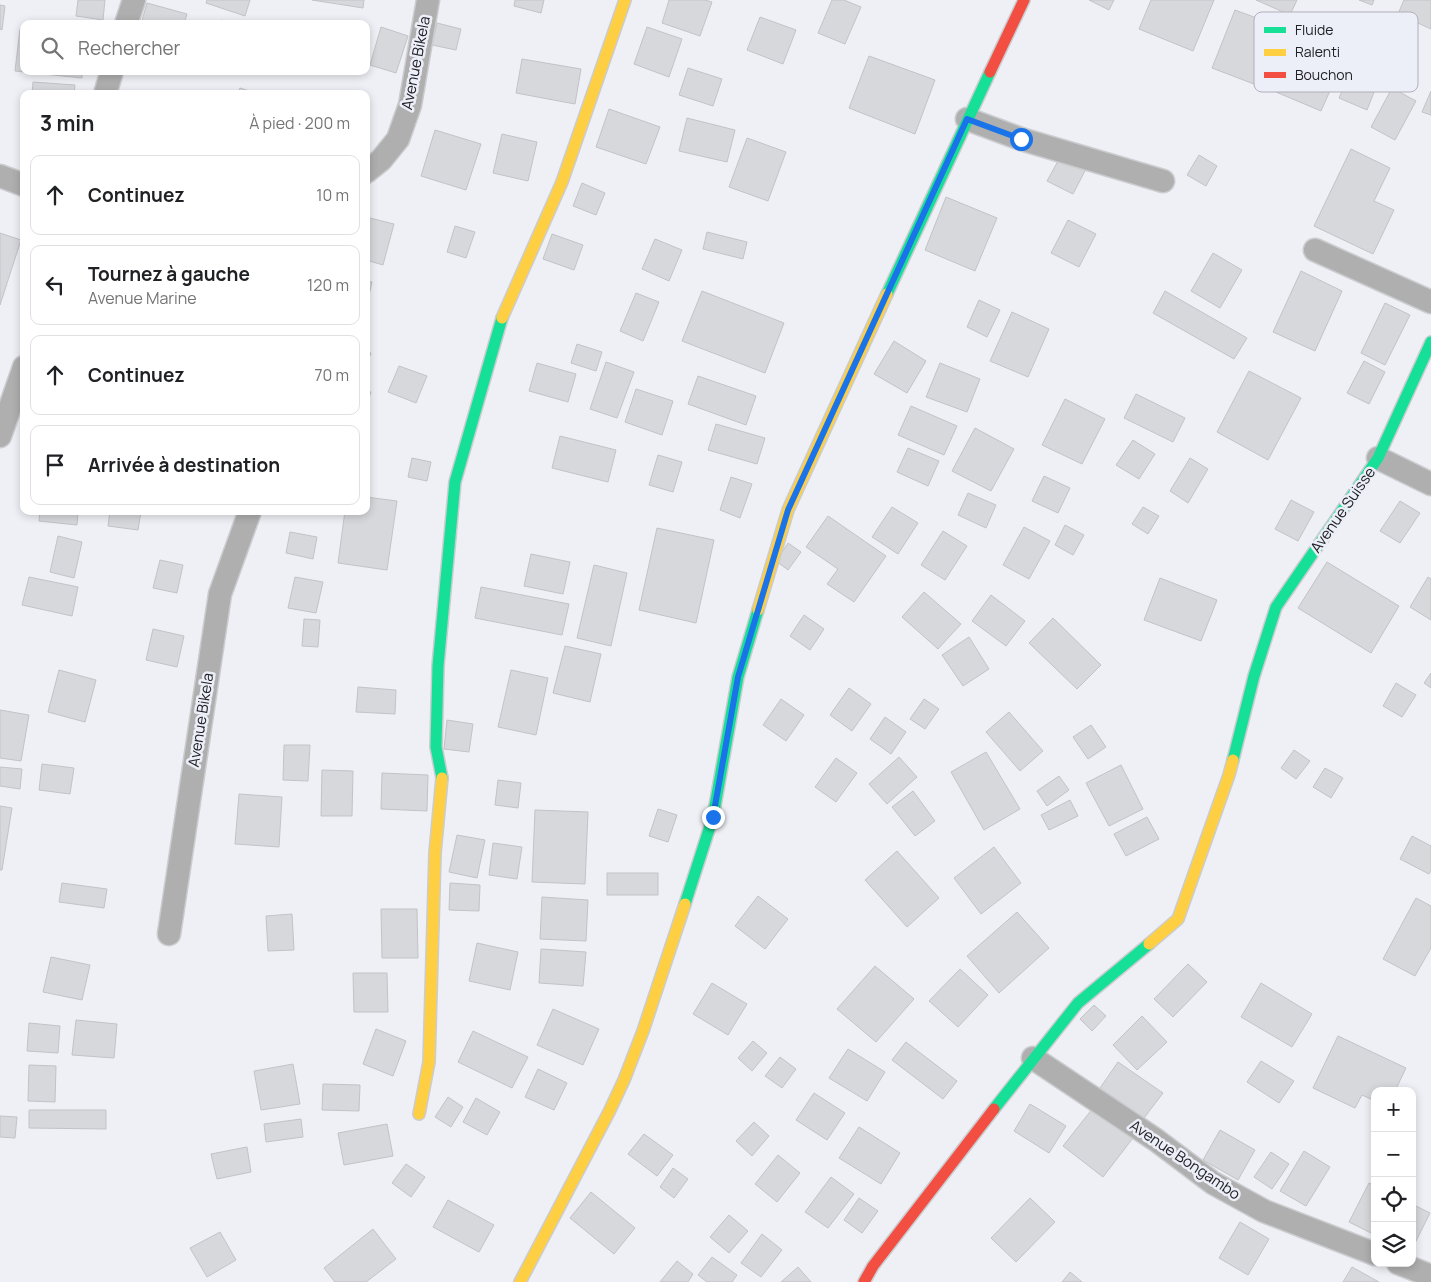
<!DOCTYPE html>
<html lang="fr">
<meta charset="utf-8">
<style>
:root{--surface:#fff;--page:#f6f6f6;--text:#202124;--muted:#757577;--line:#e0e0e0}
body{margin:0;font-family:Manrope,sans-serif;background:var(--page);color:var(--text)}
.controls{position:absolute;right:15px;bottom:15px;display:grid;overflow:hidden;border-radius:10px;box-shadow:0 2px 8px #0003}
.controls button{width:45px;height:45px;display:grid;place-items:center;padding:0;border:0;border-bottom:1px solid var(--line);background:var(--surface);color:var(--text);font:25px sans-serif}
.stop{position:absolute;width:15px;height:15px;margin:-11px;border:4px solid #1a73e8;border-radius:50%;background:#fff}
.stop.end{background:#1a73e8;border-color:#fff;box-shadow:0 1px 5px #0008}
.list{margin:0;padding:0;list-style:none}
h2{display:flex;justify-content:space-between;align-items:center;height:65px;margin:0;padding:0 20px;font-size:21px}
h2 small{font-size:16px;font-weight:400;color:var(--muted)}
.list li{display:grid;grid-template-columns:32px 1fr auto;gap:15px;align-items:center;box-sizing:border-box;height:80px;margin:0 10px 10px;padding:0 10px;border:1px solid var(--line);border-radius:10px}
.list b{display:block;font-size:19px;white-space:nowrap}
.list p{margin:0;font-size:16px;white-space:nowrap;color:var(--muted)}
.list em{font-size:16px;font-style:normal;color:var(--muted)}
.icon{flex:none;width:28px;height:28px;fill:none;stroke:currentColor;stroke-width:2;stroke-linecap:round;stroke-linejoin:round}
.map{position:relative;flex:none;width:1431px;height:1282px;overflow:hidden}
.search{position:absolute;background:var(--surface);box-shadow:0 2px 8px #0003;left:20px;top:20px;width:350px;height:55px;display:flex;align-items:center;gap:12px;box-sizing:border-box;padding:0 18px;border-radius:10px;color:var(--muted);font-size:19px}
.panel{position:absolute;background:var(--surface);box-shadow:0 2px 8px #0003;left:20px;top:90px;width:350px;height:425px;border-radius:10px}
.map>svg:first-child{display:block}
.building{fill:#d7d8dc;stroke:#c2c3c7}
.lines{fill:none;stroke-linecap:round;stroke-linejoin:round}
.street-casing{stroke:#cbcccf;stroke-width:25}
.fast-casing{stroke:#cbcccf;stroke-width:14}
.slow-casing{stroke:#cbcccf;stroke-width:14}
.jam-casing{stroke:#cbcccf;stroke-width:14}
.street{stroke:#afafaf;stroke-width:22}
.fast{stroke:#16e098;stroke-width:11}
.slow{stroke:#ffcf43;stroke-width:11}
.jam{stroke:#f24e42;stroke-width:11}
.route{stroke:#1a73e8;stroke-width:6}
.labels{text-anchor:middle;stroke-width:5;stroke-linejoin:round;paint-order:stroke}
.street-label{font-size:15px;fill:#202125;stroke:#eceef8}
.key{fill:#eceef8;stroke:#afb0b9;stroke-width:1}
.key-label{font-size:14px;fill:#202125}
</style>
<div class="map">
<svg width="1431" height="1282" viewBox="0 0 1431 1282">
<rect width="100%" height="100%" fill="#eff0f5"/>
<g class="building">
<path d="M78 0H105L103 20 76 16Z"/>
<path d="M207 0H250L245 16 206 3Z"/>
<path d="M312 0H364L363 8Z"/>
<path d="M515 0H544L541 13 514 6Z"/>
<path d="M669 0H705L712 2 700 36 662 23Z"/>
<path d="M832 0H844L861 7 845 44 818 33Z"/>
<path d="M1089 0H1114L1109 10Z"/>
<path d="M1151 0H1214L1193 51 1139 29Z"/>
<path d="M1256 0H1297L1290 15Z"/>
<path d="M1359 0H1374L1372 5Z"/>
<path d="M1404 0H1431V29L1398 14Z"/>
<path d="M147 3 187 14 184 24H141Z"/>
<path d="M0 5 5 6 2 30 0 29Z"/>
<path d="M1235 10 1289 30 1267 89 1212 68Z"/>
<path d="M760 17 796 30 783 64 747 50Z"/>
<path d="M221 20 234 24H220Z"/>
<path d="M437 23 461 29 456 50 432 45Z"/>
<path d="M381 27 408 36 396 73 370 65Z"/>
<path d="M647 27 682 39 669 77 634 64Z"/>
<path d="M20 29 24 30V71H82V78L15 71Z"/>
<path d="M1294 47 1341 66 1321 111 1276 92Z"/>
<path d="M869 56 935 80 915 134 849 108Z"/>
<path d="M522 59 581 69 575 104 516 93Z"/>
<path d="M1355 61 1382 72 1367 110 1339 98Z"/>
<path d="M688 68 722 79 713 106 679 95Z"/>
<path d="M33 82 75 85 74 94H32Z"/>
<path d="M240 88 259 94H238Z"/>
<path d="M1392 88 1416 101 1395 140 1371 127Z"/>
<path d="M1431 91V115L1422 112Z"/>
<path d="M609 109 660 127 646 164 596 147Z"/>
<path d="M687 118 735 130 727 162 679 151Z"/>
<path d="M435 130 481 144 466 190 421 176Z"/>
<path d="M502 134 537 142 528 181 493 173Z"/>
<path d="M747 138 786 152 768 201 729 187Z"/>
<path d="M1351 149 1390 168 1374 201 1394 210 1373 254 1314 226Z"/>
<path d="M1063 152 1088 165 1073 194 1047 181Z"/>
<path d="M1199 155 1217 166 1206 186 1187 175Z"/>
<path d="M582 183 605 193 596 215 573 206Z"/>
<path d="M946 197 997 218 975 271 925 250Z"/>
<path d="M366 217 394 224 383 265 366 260Z"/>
<path d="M1068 220 1096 234 1079 267 1051 253Z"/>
<path d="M455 226 475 232 466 258 447 252Z"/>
<path d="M707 232 747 242 743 259 703 249Z"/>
<path d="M0 233 21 240 0 305Z"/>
<path d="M552 234 583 245 574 270 543 259Z"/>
<path d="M655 239 682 250 669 281 642 269Z"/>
<path d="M1213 253 1242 270 1220 308 1191 291Z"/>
<path d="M1301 271 1342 291 1315 351 1273 332Z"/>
<path d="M366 281 372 282 367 304H366Z"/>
<path d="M702 291 784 323 765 373 682 341Z"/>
<path d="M1165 291 1247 338 1234 359 1153 313Z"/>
<path d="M636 293 659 302 643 341 620 331Z"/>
<path d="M979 300 1000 310 987 337 967 327Z"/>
<path d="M1385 303 1410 315 1385 365 1361 353Z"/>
<path d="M1012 312 1049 329 1028 377 990 361Z"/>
<path d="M894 341 926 361 907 393 874 374Z"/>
<path d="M577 344 602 352 596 371 571 363Z"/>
<path d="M366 352 371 353 366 367Z"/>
<path d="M1364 361 1385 372 1369 404 1347 393Z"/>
<path d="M606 362 634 372 617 418 590 409Z"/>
<path d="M537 363 576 374 568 402 529 391Z"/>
<path d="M940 363 980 379 967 412 926 397Z"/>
<path d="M399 366 427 376 416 403 388 392Z"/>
<path d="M1249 371 1301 398 1268 460 1217 432Z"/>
<path d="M698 376 756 396 746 425 688 404Z"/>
<path d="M636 389 673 401 662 435 625 422Z"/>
<path d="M366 390 371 392 366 406Z"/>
<path d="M1136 394 1185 418 1173 442 1124 418Z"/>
<path d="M1065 399 1105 419 1082 464 1042 445Z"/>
<path d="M911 406 957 426 944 455 898 435Z"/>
<path d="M716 424 765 438 757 464 708 450Z"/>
<path d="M975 428 1014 449 991 491 952 471Z"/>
<path d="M560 436 616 450 608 482 552 468Z"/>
<path d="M1133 440 1155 454 1139 479 1116 465Z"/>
<path d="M908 448 939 461 928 486 897 472Z"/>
<path d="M658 455 682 462 673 492 649 485Z"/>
<path d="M412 458 431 462 427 481 408 477Z"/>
<path d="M1190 458 1208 469 1188 503 1170 491Z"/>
<path d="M1044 476 1070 488 1058 513 1032 501Z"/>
<path d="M731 477 752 484 740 518 720 510Z"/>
<path d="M968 493 996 505 986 528 958 515Z"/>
<path d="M366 497 397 501 387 570 338 563 345 511H366Z"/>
<path d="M1291 500 1314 512 1298 541 1275 529Z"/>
<path d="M1400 501 1420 513 1400 543 1380 531Z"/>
<path d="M892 507 918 523 898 554 872 537Z"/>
<path d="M1143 507 1159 516 1148 534 1132 524Z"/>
<path d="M40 511H78L77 525 39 521Z"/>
<path d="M110 511H141L138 530 108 526Z"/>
<path d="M828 516 886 556 854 602 827 584 838 569 806 547Z"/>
<path d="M1065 525 1084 535 1073 555 1055 545Z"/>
<path d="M1024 527 1050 541 1029 579 1003 565Z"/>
<path d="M657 528 714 540 696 623 639 610Z"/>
<path d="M943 531 967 546 945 580 921 565Z"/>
<path d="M290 532 317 537 313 559 286 553Z"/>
<path d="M58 536 82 542 74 578 50 572Z"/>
<path d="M788 543 801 552 788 570 776 561Z"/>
<path d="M531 554 570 562 563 594 524 586Z"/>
<path d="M160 560 183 565 177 593 153 588Z"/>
<path d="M1327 562 1399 606 1371 653 1298 608Z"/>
<path d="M594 565 627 573 611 646 577 638Z"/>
<path d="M29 577 78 587 72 616 22 605Z"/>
<path d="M295 577 323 582 316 613 288 608Z"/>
<path d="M1428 577 1431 579V620L1410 607Z"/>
<path d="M1160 578 1217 600 1201 641 1144 620Z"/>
<path d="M481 587 569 604 562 635 475 618Z"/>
<path d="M924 592 961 624 938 649 902 617Z"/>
<path d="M991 595 1025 621 1006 646 972 621Z"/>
<path d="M804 615 824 629 810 650 790 636Z"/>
<path d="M1053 618 1101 665 1077 689 1029 643Z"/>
<path d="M304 619 320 620 318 647 302 646Z"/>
<path d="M153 629 184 636 177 667 146 660Z"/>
<path d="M969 637 989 669 963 686 942 655Z"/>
<path d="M565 646 601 654 590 702 553 693Z"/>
<path d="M59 670 96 680 85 722 48 712Z"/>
<path d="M511 670 548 678 536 735 498 727Z"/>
<path d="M1431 673V688L1424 683Z"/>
<path d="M1396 683 1416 695 1402 717 1383 706Z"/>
<path d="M358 687 396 690 395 714 356 712Z"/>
<path d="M849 688 871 704 852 731 830 715Z"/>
<path d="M781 699 804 715 786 741 763 725Z"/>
<path d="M924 699 939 709 925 729 910 719Z"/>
<path d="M0 710 29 715 21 761 0 758Z"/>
<path d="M1009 712 1043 751 1020 771 986 732Z"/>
<path d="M885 717 906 732 891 754 870 739Z"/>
<path d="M447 720 473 724 469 752 444 749Z"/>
<path d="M1091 725 1106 747 1088 759 1073 737Z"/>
<path d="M284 745H310L308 781 283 780Z"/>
<path d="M1294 750 1310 761 1296 779 1281 768Z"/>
<path d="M986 752 1020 809 984 830 951 772Z"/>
<path d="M899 757 917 777 887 804 869 784Z"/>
<path d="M836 758 857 773 836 802 815 787Z"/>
<path d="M42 764 74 768 70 794 39 790Z"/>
<path d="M1121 765 1143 809 1109 826 1086 783Z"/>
<path d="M0 767 22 769 20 789 0 786Z"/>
<path d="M1325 768 1343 778 1331 798 1313 787Z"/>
<path d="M322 770 353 771 352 816H321Z"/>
<path d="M382 773 428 775 427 811 381 809Z"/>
<path d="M1059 776 1069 790 1047 806 1037 791Z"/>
<path d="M498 780 521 783 518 808 495 805Z"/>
<path d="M913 791 935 821 915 836 892 807Z"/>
<path d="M239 794 282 797 279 847 235 844Z"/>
<path d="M1070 800 1078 816 1049 830 1041 815Z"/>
<path d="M0 806 12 808 2 870H0Z"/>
<path d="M658 809 677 815 668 842 649 836Z"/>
<path d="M535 810 588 812 585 884 532 882Z"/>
<path d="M1147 817 1159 839 1126 856 1114 834Z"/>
<path d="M457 835 485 840 477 878 449 872Z"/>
<path d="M1412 836 1431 846V870L1429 874 1400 859Z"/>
<path d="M493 843 522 847 517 879 489 875Z"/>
<path d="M994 847 1021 883 981 914 954 878Z"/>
<path d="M897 851 939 898 907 927 865 880Z"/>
<rect x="607" y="873" width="51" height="22"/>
<path d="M62 883 107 889 104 908 59 902Z"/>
<path d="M450 883 480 885 479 911 449 910Z"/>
<path d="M758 896 788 919 765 949 735 926Z"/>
<path d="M542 897 588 900 586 941 540 939Z"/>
<path d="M1416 898 1431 906V948L1415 976 1383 959Z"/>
<path d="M381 909H417L418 958H382Z"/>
<path d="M1017 912 1049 948 999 993 967 956Z"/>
<path d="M292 914 294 950 268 951 266 916Z"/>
<path d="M477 943 518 952 510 990 469 981Z"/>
<path d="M541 949 586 952 583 986 539 983Z"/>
<path d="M51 957 90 965 82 1000 43 992Z"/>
<path d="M1188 964 1207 982 1173 1017 1154 999Z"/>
<path d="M875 966 914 999 876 1042 837 1009Z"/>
<path d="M960 969 988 995 958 1027 929 1001Z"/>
<path d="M353 973H387L388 1012H354Z"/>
<path d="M712 983 747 1004 728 1035 693 1014Z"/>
<path d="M1261 983 1312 1014 1292 1047 1241 1017Z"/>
<path d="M1094 1005 1106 1016 1092 1031 1080 1019Z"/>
<path d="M553 1009 599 1029 583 1065 537 1045Z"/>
<path d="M1142 1016 1167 1042 1137 1070 1113 1045Z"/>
<path d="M76 1020 117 1024 114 1058 72 1055Z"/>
<path d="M29 1023 60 1026 58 1053 27 1051Z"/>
<path d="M376 1029 406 1041 393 1076 363 1064Z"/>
<path d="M473 1031 528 1057 512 1088 458 1062Z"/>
<path d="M1338 1036 1406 1068 1395 1091H1375V1101L1362 1095 1355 1108 1313 1088Z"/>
<path d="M753 1041 767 1053 752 1071 738 1058Z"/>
<path d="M906 1042 957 1081 943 1099 892 1060Z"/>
<path d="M848 1049 885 1072 867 1101 829 1078Z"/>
<path d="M780 1057 796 1069 782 1088 765 1076Z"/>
<path d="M1261 1061 1294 1081 1279 1103 1247 1082Z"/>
<path d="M1118 1062 1163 1093 1144 1118 1100 1088Z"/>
<path d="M293 1064 300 1104 261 1110 254 1071Z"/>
<path d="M29 1065 56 1066 55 1102 28 1101Z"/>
<path d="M538 1069 567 1083 554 1110 525 1097Z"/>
<path d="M323 1084 360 1085 359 1111 322 1110Z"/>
<path d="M814 1093 845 1113 827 1140 796 1120Z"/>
<path d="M448 1097 463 1107 451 1127 435 1117Z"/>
<path d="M476 1098 500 1112 487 1135 463 1122Z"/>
<path d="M1030 1104 1066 1126 1049 1153 1014 1131Z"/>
<path d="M1093 1108 1133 1138 1103 1177 1063 1146Z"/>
<path d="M29 1110H106V1129L29 1128Z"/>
<path d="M0 1116 17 1117 15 1138 0 1137Z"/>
<path d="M301 1119 303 1137 266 1142 264 1124Z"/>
<path d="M754 1122 769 1136 752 1156 736 1141Z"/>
<path d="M387 1124 393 1156 344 1165 338 1133Z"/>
<path d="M859 1127 900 1153 881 1184 839 1158Z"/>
<path d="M1220 1130 1255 1150 1238 1180 1203 1160Z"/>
<path d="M644 1134 673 1155 657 1176 628 1154Z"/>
<path d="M247 1147 251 1172 217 1179 211 1154Z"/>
<path d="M1304 1151 1330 1167 1306 1206 1280 1191Z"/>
<path d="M1271 1152 1289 1164 1272 1189 1254 1177Z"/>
<path d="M778 1155 800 1173 777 1202 755 1184Z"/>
<path d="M406 1164 425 1177 411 1197 392 1183Z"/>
<path d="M673 1168 688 1179 674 1198 660 1187Z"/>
<path d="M831 1177 854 1194 828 1228 805 1212Z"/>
<path d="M1369 1183 1375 1186V1235L1349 1222Z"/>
<path d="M591 1192 635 1228 614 1254 570 1218Z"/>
<path d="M859 1198 878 1211 862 1233 844 1220Z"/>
<path d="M1030 1198 1055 1222 1016 1262 991 1238Z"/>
<path d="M448 1200 494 1225 479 1252 433 1227Z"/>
<path d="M1412 1204 1430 1213 1412 1249Z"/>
<path d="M729 1215 748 1231 729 1253 710 1237Z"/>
<path d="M1240 1222 1269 1239 1248 1275 1219 1258Z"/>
<path d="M373 1229 396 1259 366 1282H335L324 1268Z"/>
<path d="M220 1232 236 1260 207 1277 190 1248Z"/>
<path d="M762 1234 782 1250 761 1277 741 1263Z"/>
<path d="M712 1257 737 1275 732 1282H707L698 1275Z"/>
<path d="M677 1261 693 1274 688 1282H660Z"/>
<path d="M798 1267 811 1282H781Z"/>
<path d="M1352 1267 1379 1282H1343Z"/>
<path d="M1070 1272 1082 1282H1062Z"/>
</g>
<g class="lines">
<g class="street-casing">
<g id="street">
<path d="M126 24 134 0"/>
<path d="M105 94 112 71"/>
<path d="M967 119 1021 139 1163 181"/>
<path d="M366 172 381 160 398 139 410 105 428 0"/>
<path d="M0 176 24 185"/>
<path d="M1315 250 1431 302"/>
<path d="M0 436 24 367"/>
<path d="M1378 458 1431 484"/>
<path d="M169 934 220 594 250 511"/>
<path d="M1033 1058 1156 1140 1213 1183 1264 1211 1375 1254"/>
<path d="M1398 1263 1431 1276"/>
</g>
</g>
<g class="fast-casing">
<g id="fast">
<path d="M887 294 990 72"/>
<path d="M1233 760 1254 676 1276 607 1378 458 1431 342"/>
<path d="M442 778 436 747 438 666 455 482 502 318"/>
<path d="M685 904 713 817 738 677 758 610"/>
<path d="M994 1109 1078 1003 1149 944"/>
</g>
</g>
<g class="slow-casing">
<g id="slow">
<path d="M502 318 562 182 625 0"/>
<path d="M758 610 788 510 887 294"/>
<path d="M1149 944 1178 919 1229 775 1233 760"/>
<path d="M419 1114 429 1062 435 853 442 778"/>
<path d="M520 1282 609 1112 624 1080 643 1031 685 904"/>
</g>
</g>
<g class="jam-casing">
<g id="jam">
<path d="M990 72 1024 0"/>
<path d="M864 1282 873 1266 994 1109"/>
</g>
</g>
<use href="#street" class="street"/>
<use href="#fast" class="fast"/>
<use href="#slow" class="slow"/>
<use href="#jam" class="jam"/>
</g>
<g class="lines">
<path class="route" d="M713 817 738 677 788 510 967 119 1021 139"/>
</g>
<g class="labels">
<g class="street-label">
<text transform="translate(416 63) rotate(-79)" y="5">Avenue Bikela</text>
<text transform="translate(1343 510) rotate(-55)" y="5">Avenue Suisse</text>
<text transform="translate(201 720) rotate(-81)" y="5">Avenue Bikela</text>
<text transform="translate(1185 1160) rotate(34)" y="5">Avenue Bongambo</text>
</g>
</g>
<rect x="1254" y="12" width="164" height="80" rx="8" class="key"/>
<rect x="1264" y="27" width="22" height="6" fill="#16e098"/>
<rect x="1264" y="49" width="22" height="7" fill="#ffcf43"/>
<rect x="1264" y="72" width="22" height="6" fill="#f24e42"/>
<g class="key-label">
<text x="1295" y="35">Fluide</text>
<text x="1295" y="57">Ralenti</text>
<text x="1295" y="80">Bouchon</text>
</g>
</svg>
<div class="controls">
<button>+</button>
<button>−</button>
<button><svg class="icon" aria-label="locate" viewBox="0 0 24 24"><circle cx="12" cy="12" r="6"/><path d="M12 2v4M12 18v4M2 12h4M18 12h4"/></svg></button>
<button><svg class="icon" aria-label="layers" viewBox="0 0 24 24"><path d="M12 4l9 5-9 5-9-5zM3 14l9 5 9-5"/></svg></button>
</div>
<div class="stop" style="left:1021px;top:139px"></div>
<div class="stop end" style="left:713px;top:817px"></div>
<div class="search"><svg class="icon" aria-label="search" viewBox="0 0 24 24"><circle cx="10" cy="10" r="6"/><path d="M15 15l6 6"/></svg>Rechercher</div>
<section class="panel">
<h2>3 min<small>À pied · 200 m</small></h2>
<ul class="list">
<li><svg class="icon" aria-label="ahead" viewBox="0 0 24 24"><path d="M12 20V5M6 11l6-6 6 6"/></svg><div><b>Continuez</b></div><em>10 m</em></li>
<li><svg class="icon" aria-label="left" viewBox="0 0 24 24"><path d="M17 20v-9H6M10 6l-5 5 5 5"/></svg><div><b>Tournez à gauche</b><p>Avenue Marine</p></div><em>120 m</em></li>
<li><svg class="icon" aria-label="ahead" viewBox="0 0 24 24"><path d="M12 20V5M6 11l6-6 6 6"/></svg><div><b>Continuez</b></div><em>70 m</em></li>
<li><svg class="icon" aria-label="arrive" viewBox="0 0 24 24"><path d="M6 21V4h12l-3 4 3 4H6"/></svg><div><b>Arrivée à destination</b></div></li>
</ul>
</section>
</div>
